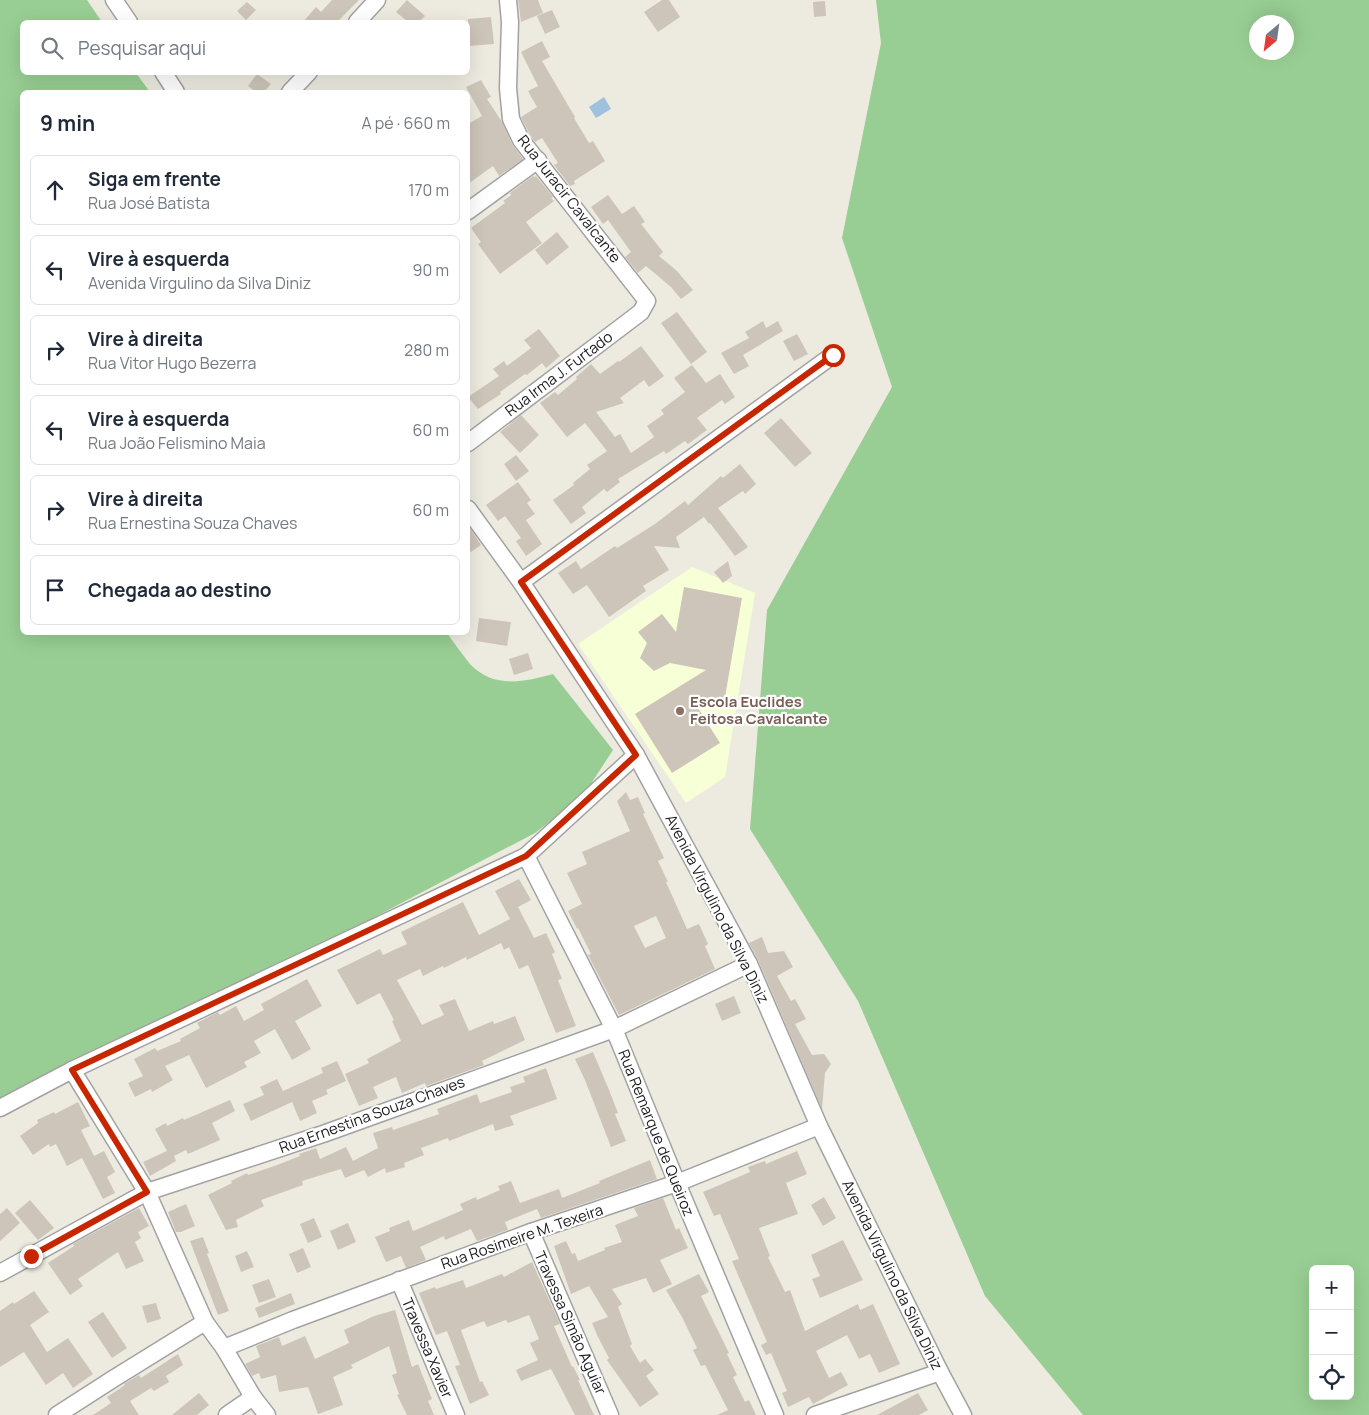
<!DOCTYPE html>
<html lang="pt">
<meta charset="utf-8">
<style>
:root{--surface:#fff;--page:#f2f2f3;--text:#1f2937;--muted:#747a83;--line:#e0e1e3}
body{margin:0;font-family:Manrope,sans-serif;background:var(--page);color:var(--text)}
.controls{position:absolute;right:15px;bottom:15px;display:grid;overflow:hidden;border-radius:8px;box-shadow:0 5px 20px #0002}
.controls button{width:45px;height:45px;display:grid;place-items:center;padding:0;border:0;border-bottom:1px solid var(--line);background:var(--surface);color:var(--text);font:25px sans-serif}
.compass{position:absolute;left:1249px;top:15px;width:45px;height:45px;border-radius:50%;background:var(--surface);box-shadow:0 5px 20px #0002;rotate:209deg}
.stop{position:absolute;width:15px;height:15px;margin:-11px;border:4px solid #c62700;border-radius:50%;background:#fff}
.stop.end{background:#c62700;border-color:#fff;box-shadow:0 1px 5px #0008}
.list{margin:0;padding:0;list-style:none}
h2{display:flex;justify-content:space-between;align-items:center;height:65px;margin:0;padding:0 20px;font-size:21px}
h2 small{font-size:16px;font-weight:400;color:var(--muted)}
.list li{display:grid;grid-template-columns:32px 1fr auto;gap:15px;align-items:center;box-sizing:border-box;height:70px;margin:0 10px 10px;padding:0 10px;border:1px solid var(--line);border-radius:8px}
.list b{display:block;font-size:19px;white-space:nowrap}
.list p{margin:0;font-size:16px;white-space:nowrap;color:var(--muted)}
.list em{font-size:16px;font-style:normal;color:var(--muted)}
.icon{flex:none;width:28px;height:28px;fill:none;stroke:currentColor;stroke-width:2;stroke-linecap:round;stroke-linejoin:round}
.map{position:relative;flex:none;width:1369px;height:1415px;overflow:hidden}
.search{position:absolute;background:var(--surface);box-shadow:0 5px 20px #0002;left:20px;top:20px;width:450px;height:55px;display:flex;align-items:center;gap:12px;box-sizing:border-box;padding:0 18px;border-radius:8px;color:var(--muted);font-size:19px}
.panel{position:absolute;background:var(--surface);box-shadow:0 5px 20px #0002;left:20px;top:90px;width:450px;height:545px;border-radius:8px}
.map>svg:first-child{display:block}
.education{fill:#f7ffd7}
.forest{fill:#98ce93;fill-rule:evenodd}
.water{fill:#9ec2dd}
.building{fill:#cdc5b9;fill-rule:evenodd}
.lines{fill:none;stroke-linecap:round;stroke-linejoin:round}
.minor-casing{stroke:#a2a2a2;stroke-width:19}
.minor{stroke:#fff;stroke-width:16}
.route{stroke:#c62700;stroke-width:6}
.education-dot{fill:#8d6e63;stroke:#fff;stroke-width:2}
.labels{text-anchor:middle;stroke-width:4.5;stroke-linejoin:round;paint-order:stroke}
.street-label{font-size:15px;fill:#1b1b1b;stroke:#fff}
.education-label{font-size:15px;font-weight:bold;fill:#785e54;stroke:#fff;text-anchor:start}
</style>
<div class="map">
<svg width="1369" height="1415" viewBox="0 0 1369 1415">
<rect width="100%" height="100%" fill="#edebe0"/>
<path class="education" d="M692 567 755 593 725 777 686 803 578 644Z"/>
<g class="forest">
<path d="M0 0H87L102 22H22V72L136 73 150 92H22V632L447 633C454 643 462 654 470 664 494 689 523 682 553 674L613 750 583 796 535 833 272 971 0 1100Z"/>
<path d="M876 0H1369V1415H1083L985 1296 858 1001 750 829 767 610 892 387 842 238 881 43ZM1256 22H1286V52H1256ZM1313 1269H1350V1396H1313Z"/>
</g>
<path class="water" d="M604 97 611 109 596 118 589 107Z"/>
<g class="building">
<path d="M332 0H359L337 22H303L316 7 321 12Z"/>
<path d="M407 0 425 16 419 22H408L396 12Z"/>
<path d="M518 0H538L543 13 521 22Z"/>
<path d="M662 0H669L680 17 658 32 644 12Z"/>
<path d="M825 1 826 16 814 17 813 2Z"/>
<path d="M247 2 256 10 246 20 237 11Z"/>
<path d="M552 10 560 27 545 34 537 16Z"/>
<path d="M491 17 494 44 468 46V19Z"/>
<path d="M542 41 550 57 542 61 575 117 574 118 589 143 593 141 605 161 574 181 575 184 570 186 554 165 558 163 542 138 535 142 530 135 521 117 537 107 528 91 538 86 521 52Z"/>
<path d="M257 74 271 84 264 92H256L248 86Z"/>
<path d="M481 80 491 97 487 99 502 122 512 144 523 159 499 176 493 166 468 184V124L482 116 466 87Z"/>
<path d="M533 176 534 177 536 176 553 197 551 198 554 201 526 222 542 243 500 274 478 244 481 242 471 228 505 203 503 201 511 195 510 193Z"/>
<path d="M608 195 622 214 634 206 645 222 641 224 663 252 659 256 677 271 693 290 681 299 671 287 646 266 638 273 625 257 631 252 608 220 603 224 591 207Z"/>
<path d="M557 232 569 247 547 265 535 250Z"/>
<path d="M677 312 707 352 691 364 661 323Z"/>
<path d="M763 321 766 328 778 321 783 331 743 355 749 366 734 374 721 353 749 338 745 332Z"/>
<path d="M539 329 560 356 546 368 542 363 527 375 525 374 500 392 501 394 478 409 468 397 499 376 493 369 504 361 507 366 531 348 524 340Z"/>
<path d="M797 334 808 354 794 361 783 341Z"/>
<path d="M641 346 664 376 649 387 644 380 620 398 624 403 596 412 615 437 620 434 631 453 654 437 647 426 664 414 661 410 685 392 674 378 692 365 706 383 720 374 735 397 725 404 722 400 697 418 707 430 688 444 685 441 666 454 664 451 618 479 620 482 607 492 604 489 582 507 586 513 571 524 553 500 574 485 573 483 590 469 587 465 607 451 585 423 567 437 540 403 555 392 558 395 577 379 576 377 591 364 600 374 618 361 619 362Z"/>
<path d="M521 415 539 435 520 453 500 432Z"/>
<path d="M781 418 812 453 795 467 764 433Z"/>
<path d="M516 455 529 471 516 481 504 464Z"/>
<path d="M740 464 756 484 745 494 743 491 718 508 748 547 735 556 710 523 709 524 704 517 676 537 680 548 654 546 669 570 643 586 646 591 609 617 587 585 573 594 558 573 576 561 581 569 615 546 617 548 655 524 685 501 688 505 721 476 723 478Z"/>
<path d="M518 482 531 500 527 503 535 514 526 520 542 544 526 556 516 541 521 538 505 516 498 521 486 505Z"/>
<path d="M468 525 481 545 468 554Z"/>
<path d="M728 561 732 576 723 583 714 572Z"/>
<path d="M684 587 742 598 724 703 691 697 720 743 672 773 635 714 706 670 670 663 654 671 640 658 647 643 638 632 662 614 676 632Z"/>
<path d="M479 618 511 622 507 646 476 641Z"/>
<path d="M528 653 533 669 514 675 509 659Z"/>
<path d="M626 792 630 800 638 797 645 813 643 814 664 858 658 861 668 882H666L687 929 699 924 708 944 705 946 715 969 619 1015 588 955 591 954 578 928 577 929 568 911 582 904 567 873 587 864 582 852 630 831 617 801ZM656 916 666 938 645 948 634 926Z"/>
<path d="M519 879 531 900 518 907 534 938 546 933 555 952 552 954 562 979 558 980 576 1026 556 1033 528 965 519 969 509 947 504 950 501 943 467 960 466 957 444 968 443 966 423 976 420 969 397 980 422 1025 444 1015 439 1005 455 999 469 1031 493 1021 494 1024 515 1016 525 1040 482 1061 484 1065 426 1086 425 1083 402 1093 396 1077 373 1087 378 1098 359 1106 345 1074 369 1063 367 1059 401 1041 392 1021 394 1020 380 993 357 1005 337 970 380 949 383 955 407 944 401 932 463 902 479 935 510 919 495 891Z"/>
<path d="M762 937 768 953 784 951 793 967 777 976 791 1001 795 999 806 1019 795 1024 812 1055 824 1054 831 1064 825 1073 822 1109 758 960 749 943Z"/>
<path d="M307 979 322 1006 295 1021 311 1049 292 1060 275 1029 254 1041 261 1053 244 1062 247 1067 206 1088 189 1055 165 1066 173 1080 152 1092 151 1089 135 1097 128 1083 143 1076 134 1059 155 1048 157 1051 181 1041 180 1039 200 1028 197 1023 218 1012 220 1015 236 1006 244 1021 264 1010 261 1004Z"/>
<path d="M734 996 741 1013 722 1021 715 1004Z"/>
<path d="M593 1052 609 1090 618 1113 615 1114 626 1141 611 1147 585 1080 575 1059Z"/>
<path d="M337 1061 346 1081 326 1090 328 1094 312 1101 317 1113 300 1121 292 1102 251 1121 243 1104 264 1095 260 1087 277 1079 283 1091 323 1073 321 1068Z"/>
<path d="M546 1068 557 1099 510 1116 514 1125 495 1131 493 1124 449 1141 448 1138 421 1148 424 1155 404 1163 405 1167 386 1173 385 1168 368 1177 364 1170 345 1178 341 1169 302 1181 303 1185 261 1200 264 1206 236 1220 238 1227 226 1230 208 1195 232 1183 231 1181 247 1173 248 1175 277 1165 300 1156 299 1154 316 1148 320 1159 346 1147 353 1161 378 1148 373 1133 392 1127 393 1130 439 1114 437 1109 477 1094 480 1103 512 1092 510 1087 525 1082 523 1077Z"/>
<path d="M230 1100 235 1111 212 1123 220 1140 188 1154 186 1150 174 1156 176 1161 150 1176 143 1162 167 1151 155 1129 166 1123 167 1126 183 1118 184 1120Z"/>
<path d="M78 1102 90 1126 81 1130 94 1156 104 1151 115 1172 107 1177 115 1193 103 1199 82 1158 67 1166 56 1144 50 1147 49 1144 33 1155 20 1136 38 1123 37 1120 54 1112 55 1114Z"/>
<path d="M797 1151 807 1174 786 1183 798 1214 759 1228 770 1256 768 1257 785 1292 790 1290 805 1331 858 1304 860 1310 873 1304 900 1364 879 1373 870 1354 859 1359 847 1335 816 1351 829 1378 841 1372 848 1385 813 1404 809 1397 788 1407 782 1393 787 1391 771 1353 766 1355 761 1345 767 1342 732 1261 739 1259 720 1214 714 1216 703 1192 750 1172 748 1167 765 1161 766 1164Z"/>
<path d="M650 1160 657 1179 541 1218 537 1209 505 1222 508 1230 477 1241 471 1229 445 1240 444 1236 420 1247 426 1260 406 1268 401 1256 386 1262 375 1237 390 1231 389 1228 409 1220 413 1231 442 1219 463 1210 460 1204 476 1197 477 1200 500 1190 498 1186 511 1181 520 1203 559 1189 562 1198 600 1183 599 1181Z"/>
<path d="M824 1197 836 1218 823 1226 811 1205Z"/>
<path d="M663 1198 676 1230 679 1228 688 1248 660 1260 672 1284 653 1293 646 1278 612 1289 622 1304 618 1307 632 1344 630 1346 640 1363 645 1359 654 1370 646 1376 659 1394 640 1407 607 1360 609 1358 598 1337 592 1323 608 1317 589 1286 571 1294 554 1246 566 1241 572 1254 575 1253 578 1261 605 1250 604 1248 622 1242 615 1225 638 1216 634 1208Z"/>
<path d="M30 1200 54 1228 38 1240 15 1213Z"/>
<path d="M186 1204 195 1226 181 1232H176L168 1212Z"/>
<path d="M7 1208 20 1223 0 1241V1214Z"/>
<path d="M139 1208 149 1226 138 1232 141 1238 135 1242 144 1261 126 1269 118 1252 78 1279 83 1286 70 1295 48 1263 74 1246 73 1244Z"/>
<path d="M314 1218 322 1237 308 1243 300 1224Z"/>
<path d="M348 1223 356 1242 338 1250 330 1231Z"/>
<path d="M203 1237 209 1253 207 1254 229 1311 218 1315 190 1241Z"/>
<path d="M843 1240 863 1280 820 1298 812 1279 820 1276 811 1255Z"/>
<path d="M303 1248 311 1267 297 1273 289 1254Z"/>
<path d="M247 1251 254 1267 241 1272 235 1256Z"/>
<path d="M532 1262 560 1324 554 1326 572 1367 573 1366 580 1380H578L594 1415H575L551 1369 521 1381 516 1370 538 1360 530 1343 539 1339 529 1315 508 1323 506 1320 487 1327 484 1321 461 1330 480 1382 482 1381 489 1395 470 1404 455 1366 460 1365 447 1331 436 1335 419 1293 435 1287 436 1289 463 1280 466 1288 502 1274 504 1277Z"/>
<path d="M699 1274 709 1292 701 1296 729 1353 727 1354 737 1375 733 1377 745 1402 749 1400 756 1415H717L728 1410 705 1365 701 1366 693 1350 697 1348 682 1317 666 1290Z"/>
<path d="M269 1279 276 1297 259 1303 252 1285Z"/>
<path d="M34 1291 49 1312 30 1325 47 1352 68 1338 93 1374 73 1388 63 1373 46 1385 24 1352 0 1367V1311L13 1302 14 1304Z"/>
<path d="M291 1293 295 1304 259 1318 255 1308Z"/>
<path d="M156 1303 161 1319 147 1323 142 1306Z"/>
<path d="M395 1310 412 1367 418 1364 432 1399 428 1401 434 1415H407L397 1395 399 1394 392 1375 397 1373 389 1346 351 1365 353 1368 333 1377 343 1405 318 1414 308 1387 279 1392 276 1375 261 1379 259 1373 252 1376 245 1364 260 1357 256 1346 279 1337 282 1346 305 1336 315 1359 349 1343 344 1330 374 1316Z"/>
<path d="M103 1312 127 1348 112 1358 88 1322Z"/>
<path d="M178 1354 183 1365 166 1376 169 1382 154 1391 151 1388 130 1401 139 1415H93L111 1403 107 1397 125 1385 124 1384 139 1375 141 1378Z"/>
<path d="M199 1393 209 1405 197 1415H172Z"/>
<path d="M918 1393 928 1410 919 1415H877Z"/>
</g>
<g class="lines">
<g class="minor-casing">
<g id="minor">
<path d="M114 0 129 22"/>
<path d="M357 22 377 0"/>
<path d="M163 72 176 92"/>
<path d="M290 92 309 72"/>
<path d="M468 211 538 160"/>
<path d="M468 443 641 312 647 301 521 140 511 119 508 88 510 22 508 0"/>
<path d="M468 509 521 582 636 755 749 964 819 1126 940 1372 963 1415"/>
<path d="M521 582 833 355"/>
<path d="M526 856 614 1029 677 1183 775 1415"/>
<path d="M72 1070 147 1192 205 1322 224 1348 253 1397 267 1415"/>
<path d="M0 1108 72 1070 526 856 636 755"/>
<path d="M531 1232 610 1415"/>
<path d="M0 1273 147 1192 323 1134 614 1029 749 964"/>
<path d="M399 1280 456 1415"/>
<path d="M224 1348 293 1320 531 1232 677 1183 819 1126"/>
<path d="M57 1415 113 1379 205 1322"/>
<path d="M227 1415 253 1397"/>
<path d="M815 1415 940 1372"/>
</g>
</g>
<use href="#minor" class="minor"/>
</g>
<g class="lines">
<path class="route" d="M31 1256 147 1192 72 1070 526 856 636 755 521 582 833 355"/>
</g>
<circle class="education-dot" cx="680" cy="711" r="5"/>
<g class="labels">
<g class="street-label">
<text transform="translate(569 199) rotate(52)" y="5">Rua Juracir Cavalcante</text>
<text transform="translate(559 374) rotate(-37)" y="5">Rua Irma J. Furtado</text>
<text transform="translate(717 909) rotate(63)" y="5">Avenida Virgulino da Silva Diniz</text>
<text transform="translate(372 1115) rotate(-20)" y="5">Rua Ernestina Souza Chaves</text>
<text transform="translate(656 1133) rotate(68)" y="5">Rua Remarque de Queiroz</text>
<text transform="translate(522 1237) rotate(-19)" y="5">Rua Rosimeire M. Texeira</text>
<text transform="translate(892 1275) rotate(64)" y="5">Avenida Virgulino da Silva Diniz</text>
<text transform="translate(570 1323) rotate(66)" y="5">Travessa Simão Aguiar</text>
<text transform="translate(427 1348) rotate(67)" y="5">Travessa Xavier</text>
</g>
<g class="education-label">
<text x="690" y="707">Escola Euclides<tspan x="690" dy="17">Feitosa Cavalcante</tspan></text>
</g>
</g>
</svg>
<div class="controls">
<button>+</button>
<button>−</button>
<button><svg class="icon" aria-label="locate" viewBox="0 0 24 24"><circle cx="12" cy="12" r="6"/><path d="M12 2v4M12 18v4M2 12h4M18 12h4"/></svg></button>
</div>
<svg class="compass" viewBox="-18 -18 36 36"><path d="M0-13l5 13h-10z" fill="#e53935"/><path d="M0 13l5-13h-10z" fill="#747a83"/></svg>
<div class="stop" style="left:833px;top:355px"></div>
<div class="stop end" style="left:31px;top:1256px"></div>
<div class="search"><svg class="icon" aria-label="search" viewBox="0 0 24 24"><circle cx="10" cy="10" r="6"/><path d="M15 15l6 6"/></svg>Pesquisar aqui</div>
<section class="panel">
<h2>9 min<small>A pé · 660 m</small></h2>
<ul class="list">
<li><svg class="icon" aria-label="ahead" viewBox="0 0 24 24"><path d="M12 20V5M6 11l6-6 6 6"/></svg><div><b>Siga em frente</b><p>Rua José Batista</p></div><em>170 m</em></li>
<li><svg class="icon" aria-label="left" viewBox="0 0 24 24"><path d="M17 20v-9H6M10 6l-5 5 5 5"/></svg><div><b>Vire à esquerda</b><p>Avenida Virgulino da Silva Diniz</p></div><em>90 m</em></li>
<li><svg class="icon" aria-label="right" viewBox="0 0 24 24"><path d="M7 20v-9h11M14 6l5 5-5 5"/></svg><div><b>Vire à direita</b><p>Rua Vitor Hugo Bezerra</p></div><em>280 m</em></li>
<li><svg class="icon" aria-label="left" viewBox="0 0 24 24"><path d="M17 20v-9H6M10 6l-5 5 5 5"/></svg><div><b>Vire à esquerda</b><p>Rua João Felismino Maia</p></div><em>60 m</em></li>
<li><svg class="icon" aria-label="right" viewBox="0 0 24 24"><path d="M7 20v-9h11M14 6l5 5-5 5"/></svg><div><b>Vire à direita</b><p>Rua Ernestina Souza Chaves</p></div><em>60 m</em></li>
<li><svg class="icon" aria-label="arrive" viewBox="0 0 24 24"><path d="M6 21V4h12l-3 4 3 4H6"/></svg><div><b>Chegada ao destino</b></div></li>
</ul>
</section>
</div>
